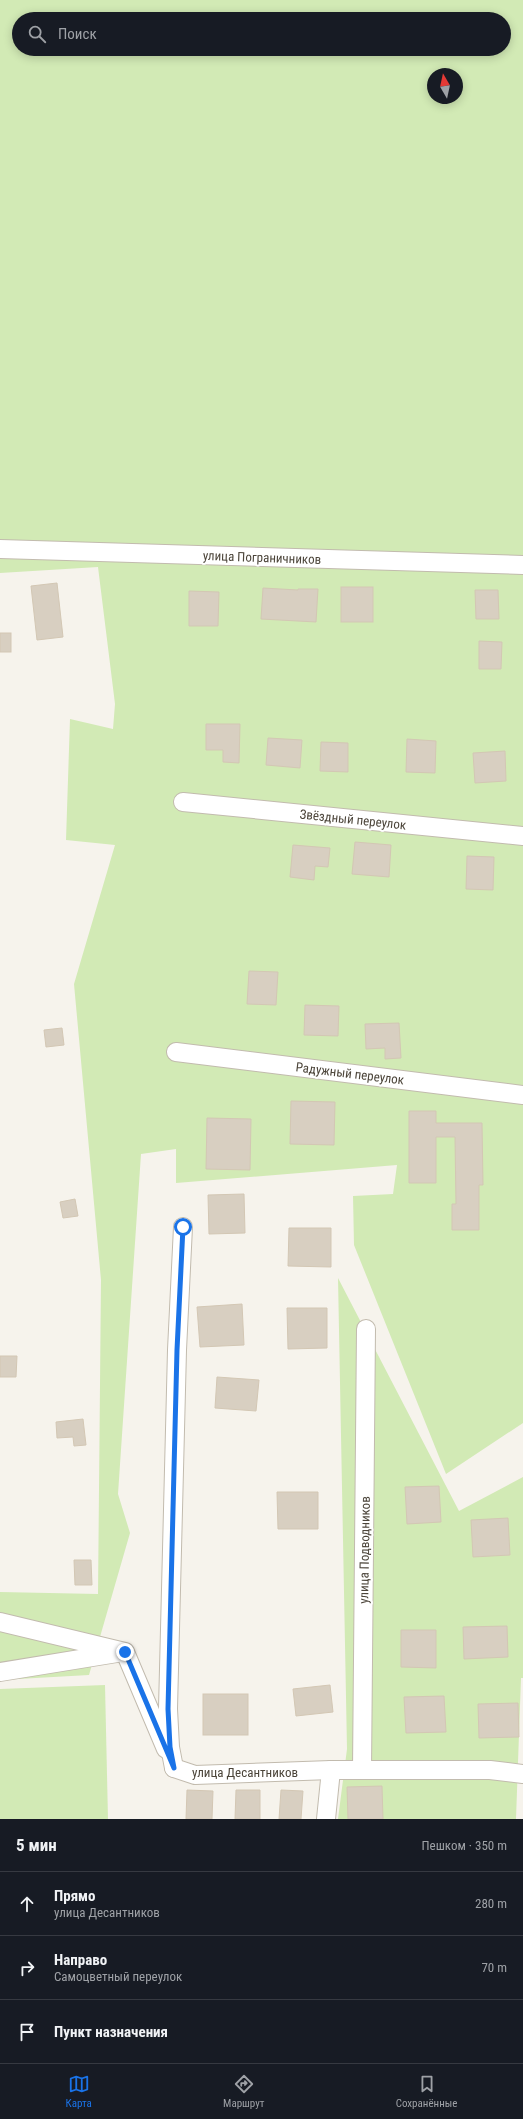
<!DOCTYPE html>
<html lang="ru">
<meta charset="utf-8">
<style>
:root{--surface:#171b24;--page:#20242c;--text:#f1f3f6;--muted:#9ea1a6;--line:#363941;--accent:#1a73e8}
body{margin:0;font-family:"Roboto Condensed",sans-serif;background:var(--page);color:var(--text)}
.compass{position:absolute;left:427px;top:68px;width:36px;height:36px;border-radius:50%;background:var(--surface);box-shadow:0 2px 10px #0003;rotate:351deg}
.stop{position:absolute;width:12px;height:12px;margin:-9px;border:3px solid #1a73e8;border-radius:50%;background:#fff}
.stop.end{background:#1a73e8;border-color:#fff;box-shadow:0 1px 4px #0008}
.list{margin:0;padding:0;list-style:none}
h2{display:flex;justify-content:space-between;align-items:center;height:52px;margin:0;padding:0 16px;font-size:17px}
h2 small{font-size:13px;font-weight:400;color:var(--muted)}
.list li{display:grid;grid-template-columns:26px 1fr auto;gap:12px;align-items:center;box-sizing:border-box;height:64px;padding:0 16px;border-top:1px solid var(--line)}
.list b{display:block;font-size:15px;white-space:nowrap}
.list p{margin:0;font-size:13px;white-space:nowrap;color:var(--muted)}
.list em{font-size:13px;font-style:normal;color:var(--muted)}
.icon{flex:none;width:22px;height:22px;fill:none;stroke:currentColor;stroke-width:2;stroke-linecap:round;stroke-linejoin:round}
.map{position:relative;flex:none;width:523px;height:1819px;overflow:hidden}
.search{position:absolute;background:var(--surface);box-shadow:0 2px 10px #0003;left:12px;right:12px;top:12px;height:44px;display:flex;align-items:center;gap:10px;box-sizing:border-box;padding:0 14px;border-radius:22px;color:var(--muted);font-size:15px}
.sheet{height:244px;background:var(--surface)}
nav{display:flex;justify-content:space-around;align-items:center;box-sizing:border-box;height:56px;border-top:1px solid var(--line);background:var(--surface);font-size:11px;color:var(--muted)}
nav a{display:grid;justify-items:center;gap:2px}
nav .on{color:var(--accent)}
.map>svg:first-child{display:block}
.green{fill:#d2eab5;fill-rule:evenodd}
.building{fill:#d8cfc1;stroke:#d3c7b4}
.lines{fill:none;stroke-linecap:round;stroke-linejoin:round}
.minor-casing{stroke:#c2bbae;stroke-width:20}
.minor{stroke:#fff;stroke-width:18}
.route{stroke:#1a73e8;stroke-width:5}
.labels{text-anchor:middle;stroke-width:4;stroke-linejoin:round;paint-order:stroke}
.street-label{font-size:13px;fill:#4b4439;stroke:#fff}
</style>
<div class="map">
<svg width="523" height="1819" viewBox="0 0 523 1819">
<rect width="100%" height="100%" fill="#f6f3ec"/>
<g class="green">
<path d="M0 0H523V1423L446 1474 354 1245 353 1196 393 1194 397 1165 176 1183V1149L141 1154 118 1494 130 1533 89 1675 0 1680V1592L98 1594 101 1280 74 984 115 845 66 840 70 719 113 729 115 704 98 567 0 573ZM19 19H504V49H19ZM433 74H457V98H433Z"/>
<path d="M338 1278 459 1511 523 1477V1678H521L516 1819H338L347 1749Z"/>
<path d="M105 1685 108 1819H0V1689Z"/>
</g>
<g class="building">
<path d="M57 583 63 637 37 640 31 586Z"/>
<rect x="341" y="587" width="32" height="35"/>
<path d="M263 588 298 590V589H318L316 622 261 619Z"/>
<path d="M475 590H498L499 619H476Z"/>
<path d="M189 591 219 592 218 626H189Z"/>
<rect x="0" y="633" width="11" height="19"/>
<path d="M479 641 502 642 501 669H479Z"/>
<path d="M206 724H240L239 763 223 762V750H206Z"/>
<path d="M268 738 302 740 300 768 266 765Z"/>
<path d="M407 739 436 741 435 773 406 772Z"/>
<path d="M321 742 348 743V772L320 771Z"/>
<path d="M505 751 506 781 475 783 473 753Z"/>
<path d="M355 842 391 845 389 877 352 874Z"/>
<path d="M293 845 330 848 328 867 315 866 314 880 290 877Z"/>
<path d="M467 856 494 857 493 890 466 889Z"/>
<path d="M249 971 278 972 276 1005 247 1004Z"/>
<path d="M305 1005 339 1006 338 1036 304 1035Z"/>
<path d="M399 1023 401 1058 385 1059V1048L366 1049 365 1024Z"/>
<path d="M62 1028 64 1045 46 1047 44 1030Z"/>
<path d="M291 1101 335 1102 334 1145 290 1144Z"/>
<path d="M409 1111H436V1123H482L483 1185H479V1230H452V1204H456L455 1137H436V1183H409Z"/>
<path d="M207 1118 251 1119 250 1170 206 1169Z"/>
<path d="M244 1194 245 1233 209 1234 208 1195Z"/>
<path d="M75 1199 78 1216 63 1218 60 1202Z"/>
<path d="M289 1228H331V1267L288 1266Z"/>
<path d="M242 1304 244 1345 200 1347 197 1307Z"/>
<path d="M287 1308H327V1348L288 1349Z"/>
<path d="M0 1356H17L16 1377H0Z"/>
<path d="M217 1377 259 1380 256 1411 215 1408Z"/>
<path d="M83 1419 86 1445 74 1446 73 1437 57 1438 56 1422Z"/>
<path d="M439 1486 441 1522 407 1524 405 1487Z"/>
<path d="M277 1492H318V1529H278Z"/>
<path d="M508 1518 510 1555 473 1557 471 1520Z"/>
<path d="M74 1560H91L92 1585H75Z"/>
<path d="M507 1626 508 1657 464 1659 463 1627Z"/>
<path d="M401 1630H436V1668L401 1667Z"/>
<path d="M330 1685 333 1712 296 1716 293 1689Z"/>
<rect x="203" y="1694" width="45" height="41"/>
<path d="M444 1696 446 1732 406 1733 404 1697Z"/>
<path d="M518 1703 519 1737 479 1738 478 1704Z"/>
<path d="M382 1786 383 1819H348L347 1787Z"/>
<path d="M187 1790 213 1791 212 1819H186Z"/>
<path d="M236 1790H260V1819H235Z"/>
<path d="M281 1790 303 1791 301 1819H279Z"/>
</g>
<g class="lines">
<g class="minor-casing">
<g id="minor">
<path d="M0 549 523 565"/>
<path d="M183 802 523 836"/>
<path d="M176 1052 523 1095"/>
<path d="M0 1622 125 1652 166 1749"/>
<path d="M0 1672 117 1653"/>
<path d="M174 1768 170 1747 168 1709 177 1350 183 1227"/>
<path d="M174 1768 195 1775 331 1770H490L523 1774"/>
<path d="M362 1770 366 1329"/>
<path d="M326 1819 331 1770"/>
</g>
</g>
<use href="#minor" class="minor"/>
</g>
<g class="lines">
<path class="route" d="M125 1652 174 1768 170 1747 168 1709 177 1350 183 1227"/>
</g>
<g class="labels">
<g class="street-label">
<text transform="translate(262 557) rotate(2)" y="5">улица Пограничников</text>
<text transform="translate(353 819) rotate(6)" y="5">Звёздный переулок</text>
<text transform="translate(350 1073) rotate(7)" y="5">Радужный переулок</text>
<text transform="translate(364 1550) rotate(-89)" y="5">улица Подводников</text>
<text x="245" y="1777">улица Десантников</text>
</g>
</g>
</svg>
<svg class="compass" viewBox="-18 -18 36 36"><path d="M0-13l5 13h-10z" fill="#e53935"/><path d="M0 13l5-13h-10z" fill="#9ea1a6"/></svg>
<div class="stop" style="left:183px;top:1227px"></div>
<div class="stop end" style="left:125px;top:1652px"></div>
<div class="search"><svg class="icon" aria-label="search" viewBox="0 0 24 24"><circle cx="10" cy="10" r="6"/><path d="M15 15l6 6"/></svg>Поиск</div>
</div>
<section class="sheet">
<h2>5 мин<small>Пешком · 350 m</small></h2>
<ul class="list">
<li><svg class="icon" aria-label="ahead" viewBox="0 0 24 24"><path d="M12 20V5M6 11l6-6 6 6"/></svg><div><b>Прямо</b><p>улица Десантников</p></div><em>280 m</em></li>
<li><svg class="icon" aria-label="right" viewBox="0 0 24 24"><path d="M7 20v-9h11M14 6l5 5-5 5"/></svg><div><b>Направо</b><p>Самоцветный переулок</p></div><em>70 m</em></li>
<li><svg class="icon" aria-label="arrive" viewBox="0 0 24 24"><path d="M6 21V4h12l-3 4 3 4H6"/></svg><div><b>Пункт назначения</b></div></li>
</ul>
</section>
<nav>
<a class="on"><svg class="icon" aria-label="map" viewBox="0 0 24 24"><path d="M3 6l6-2 6 2 6-2v14l-6 2-6-2-6 2zM9 4v14M15 6v14"/></svg>Карта</a>
<a><svg class="icon" aria-label="directions" viewBox="0 0 24 24"><path d="M12 3l9 9-9 9-9-9zM9 14v-3h6M13 9l2 2-2 2"/></svg>Маршрут</a>
<a><svg class="icon" aria-label="saved" viewBox="0 0 24 24"><path d="M7 4h10v16l-5-4-5 4z"/></svg>Сохранённые</a>
</nav>
